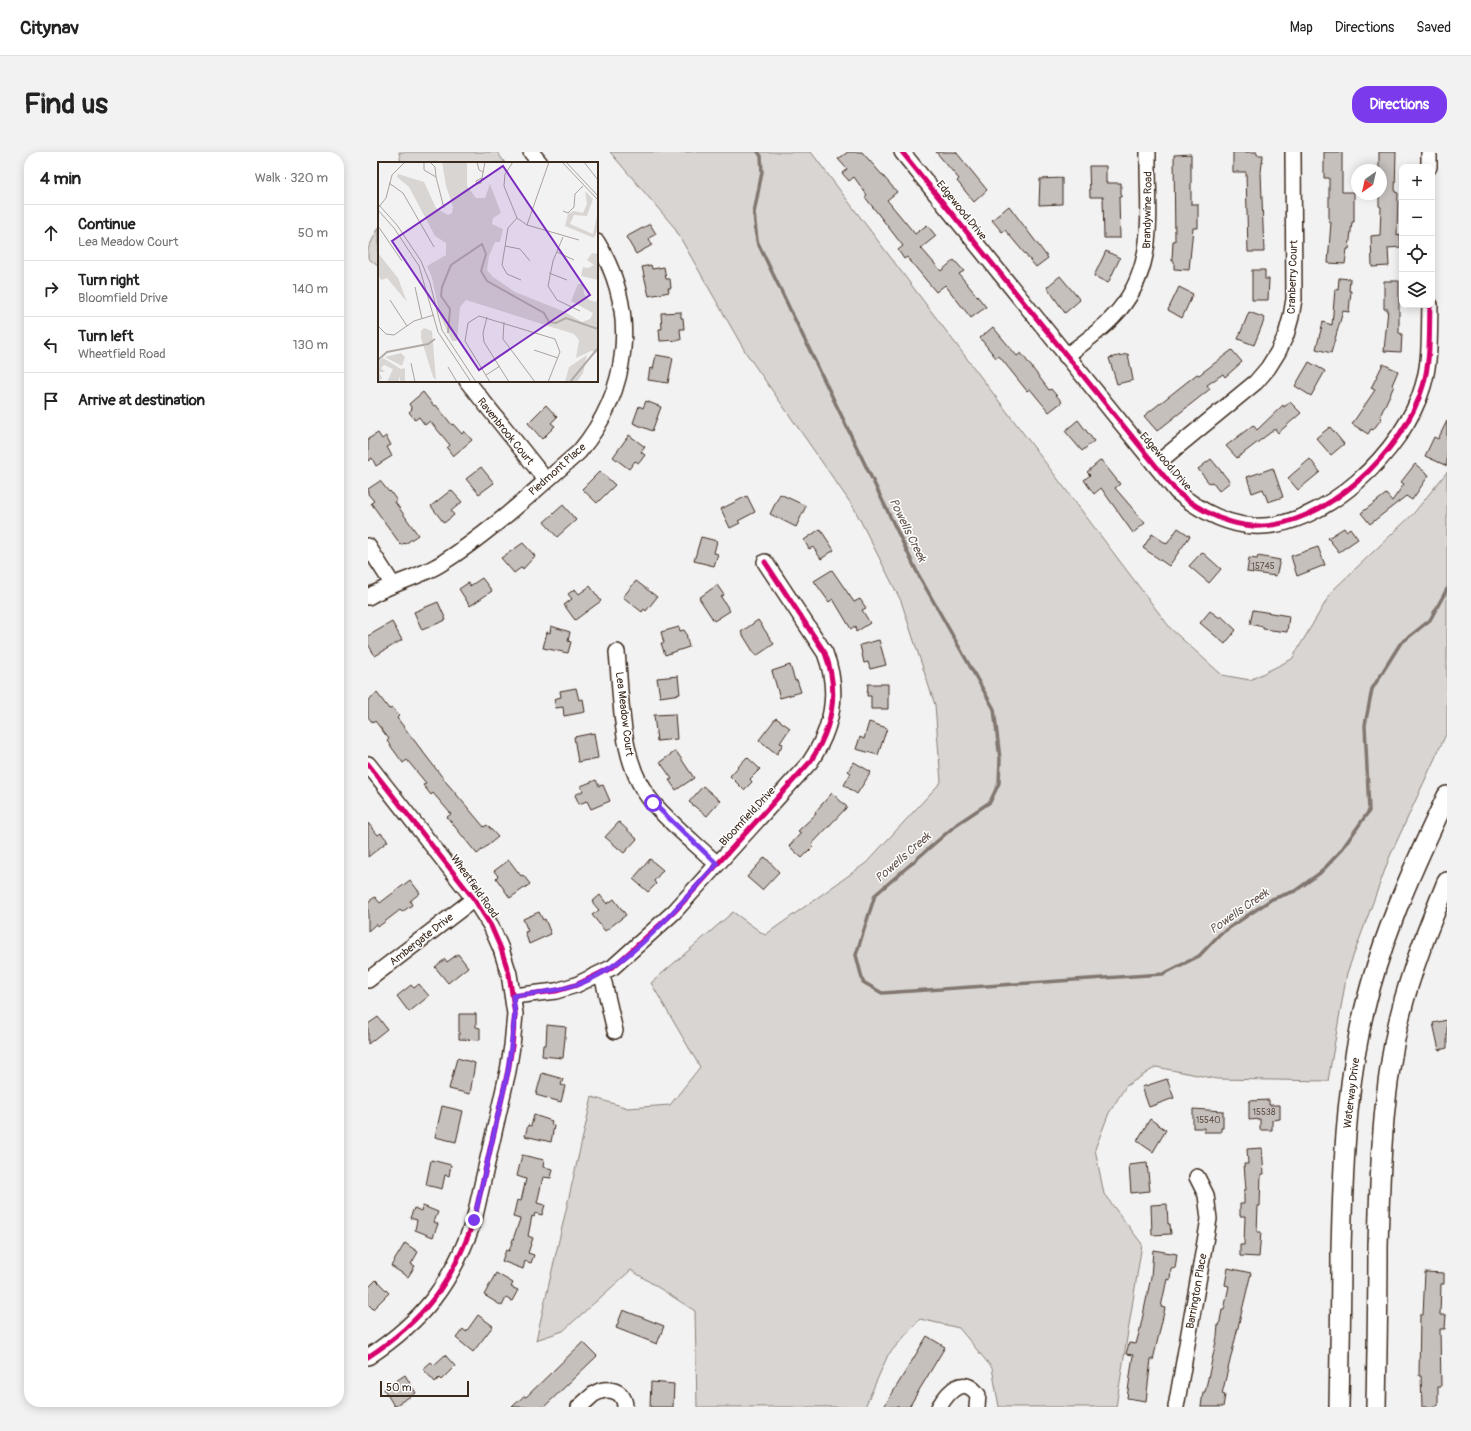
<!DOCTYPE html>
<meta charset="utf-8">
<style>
:root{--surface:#fff;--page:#f2f2f2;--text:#222;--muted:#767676;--line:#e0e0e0;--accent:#7c3aed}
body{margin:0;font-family:Pangolin,sans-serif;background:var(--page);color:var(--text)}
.controls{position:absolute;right:12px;top:12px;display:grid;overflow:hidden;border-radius:8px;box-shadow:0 2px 10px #0003}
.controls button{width:36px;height:36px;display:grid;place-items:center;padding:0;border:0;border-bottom:1px solid var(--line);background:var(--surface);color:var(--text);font:20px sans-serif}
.compass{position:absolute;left:983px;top:12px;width:36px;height:36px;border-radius:50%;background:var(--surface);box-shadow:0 2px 10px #0003;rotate:214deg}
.scale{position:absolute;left:12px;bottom:10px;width:89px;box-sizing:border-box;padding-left:4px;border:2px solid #3b2a1e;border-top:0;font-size:11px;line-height:14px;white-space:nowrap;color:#3b2a1e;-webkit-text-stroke:3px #fff;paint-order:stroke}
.stop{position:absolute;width:12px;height:12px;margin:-9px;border:3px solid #7c3aed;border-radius:50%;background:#fff}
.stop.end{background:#7c3aed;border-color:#fff;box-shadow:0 1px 4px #0008}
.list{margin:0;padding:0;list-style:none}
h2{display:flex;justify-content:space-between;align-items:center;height:52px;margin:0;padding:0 16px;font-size:17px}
h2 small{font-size:13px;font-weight:400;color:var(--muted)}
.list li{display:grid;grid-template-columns:26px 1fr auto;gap:12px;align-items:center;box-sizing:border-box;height:56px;padding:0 16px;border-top:1px solid var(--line)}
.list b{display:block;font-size:15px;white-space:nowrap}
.list p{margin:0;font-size:13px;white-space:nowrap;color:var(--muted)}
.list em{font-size:13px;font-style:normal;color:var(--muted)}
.icon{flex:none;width:22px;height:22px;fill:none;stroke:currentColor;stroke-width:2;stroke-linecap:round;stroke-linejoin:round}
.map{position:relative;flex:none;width:1079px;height:1255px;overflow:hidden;border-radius:16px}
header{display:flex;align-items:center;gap:24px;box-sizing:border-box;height:56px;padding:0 20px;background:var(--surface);border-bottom:1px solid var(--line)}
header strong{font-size:19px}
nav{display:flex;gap:22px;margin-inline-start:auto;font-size:14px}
.intro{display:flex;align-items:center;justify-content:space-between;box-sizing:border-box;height:96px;padding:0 24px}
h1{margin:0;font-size:28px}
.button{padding:10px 18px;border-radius:16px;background:var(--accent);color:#fff;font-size:14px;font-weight:700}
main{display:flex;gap:24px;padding:0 24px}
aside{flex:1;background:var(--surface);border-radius:16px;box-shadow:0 2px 10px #0003}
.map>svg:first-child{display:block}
.green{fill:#d8d5d2;stroke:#8a8078}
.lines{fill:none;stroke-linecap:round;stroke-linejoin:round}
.stream{stroke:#827770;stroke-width:3.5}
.building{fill:#c6c0bd;stroke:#3b2a1e}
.minor-casing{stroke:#3b2a1e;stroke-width:18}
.major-casing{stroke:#3b2a1e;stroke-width:22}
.minor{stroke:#fff;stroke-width:15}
.major{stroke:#fff;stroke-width:19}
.cycleway-casing{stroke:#fff;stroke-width:8}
.cycleway{stroke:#d6006c;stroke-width:5}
.route{stroke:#7c3aed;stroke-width:5}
.labels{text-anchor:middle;stroke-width:3;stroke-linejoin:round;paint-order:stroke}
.number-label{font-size:9px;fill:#5e5046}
.street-label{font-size:11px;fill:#3b2a1e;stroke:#fff}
.water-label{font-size:12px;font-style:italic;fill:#65574e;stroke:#fff}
.inset-river{fill:none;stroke:#b2aba7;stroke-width:2}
.inset-road{fill:none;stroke:#a9a29d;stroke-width:1}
.view{fill:#7b2cbf;fill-opacity:0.15;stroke:#7b2cbf;stroke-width:2}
.inset-edge{fill:none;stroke:#3b2a1e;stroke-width:2}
</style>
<header>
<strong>Citynav</strong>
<nav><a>Map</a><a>Directions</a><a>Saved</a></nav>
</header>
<div class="intro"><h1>Find us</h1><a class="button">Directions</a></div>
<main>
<aside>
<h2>4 min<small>Walk · 320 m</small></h2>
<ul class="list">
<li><svg class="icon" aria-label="ahead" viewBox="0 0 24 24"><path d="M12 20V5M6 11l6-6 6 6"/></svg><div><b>Continue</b><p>Lea Meadow Court</p></div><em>50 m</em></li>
<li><svg class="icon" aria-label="right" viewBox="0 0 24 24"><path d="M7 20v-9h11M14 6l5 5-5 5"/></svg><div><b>Turn right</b><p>Bloomfield Drive</p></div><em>140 m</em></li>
<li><svg class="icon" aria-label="left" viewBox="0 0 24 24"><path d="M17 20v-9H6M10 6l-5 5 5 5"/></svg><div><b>Turn left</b><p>Wheatfield Road</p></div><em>130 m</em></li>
<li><svg class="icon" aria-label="arrive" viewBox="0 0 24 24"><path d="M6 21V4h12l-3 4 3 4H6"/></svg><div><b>Arrive at destination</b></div></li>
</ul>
</aside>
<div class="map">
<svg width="1079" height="1255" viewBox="0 0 1079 1255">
<rect width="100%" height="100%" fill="#f3f2f2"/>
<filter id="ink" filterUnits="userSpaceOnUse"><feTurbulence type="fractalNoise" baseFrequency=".025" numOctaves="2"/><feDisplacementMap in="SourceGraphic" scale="8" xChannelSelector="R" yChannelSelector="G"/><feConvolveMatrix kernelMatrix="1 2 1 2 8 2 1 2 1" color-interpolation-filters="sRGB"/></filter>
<g filter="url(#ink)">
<g class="green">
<path d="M31 0H129L137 11H33Z"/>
<path d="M242 0H443L803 477 854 523 882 528 924 507 964 439 1045 362 1079 320V580L1022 704 979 821 960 929 849 927 788 915 758 934 741 961 727 997 736 1042 774 1092 748 1255H631L624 1216 591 1176 552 1167 520 1203 497 1255H329L327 1159 263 1118 195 1179 168 1188 224 945 260 956 302 953 332 915 283 831 365 760 397 783 498 711 573 630 567 553 533 449 486 356 378 201 306 75Z"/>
<path d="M11 75V115L0 106V97Z"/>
</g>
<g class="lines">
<path class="stream" d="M390 0 393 4 394 20 386 61 389 89 550 422 626 557 632 607 631 631 622 650 589 672 507 743 488 803 495 830 514 841 795 822 831 804 852 782 904 747 927 739 952 721 972 700 1001 659 997 573 1004 537 1032 492 1062 468 1079 437"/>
</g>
<g class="building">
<path d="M480 0H494L529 40 519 48 547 82 559 73 568 84 553 96 573 119 586 108 596 119 591 122 618 155 603 166 577 133 568 140 539 105 536 107 530 98 535 94 497 45 499 43 486 25 481 29 474 21 479 17 470 7Z"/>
<path d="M568 0H588L619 38 606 50 589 29 591 27Z"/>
<path d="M865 0H889V3H895L893 20 896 100H880L878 20H865Z"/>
<path d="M956 0H974V40H986V70H984L981 97H979L977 112 960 111 963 70H961V26H956Z"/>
<path d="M1011 0H1028L1027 40 1030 41 1029 83 1032 82 1033 95 1020 96 1021 114 1004 115 1003 84 1012 83 1013 55 1011 54V42H1013V18H1011Z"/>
<path d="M823 2V52H830V76H825L821 118 806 117V109H804L805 89H807L806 3Z"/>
<path d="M721 14H738V31H753V45H751L752 86H736L735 45H722Z"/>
<path d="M694 26V52L671 53 672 27Z"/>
<path d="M641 54 680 106 668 115 637 78 634 80 624 68Z"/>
<path d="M282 72 288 82 281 86 284 93 268 102 258 85Z"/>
<path d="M738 99 752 106 740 131 726 124Z"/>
<path d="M283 113 284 117 296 115 298 127H302L303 136H300L301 140 281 144 274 115Z"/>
<path d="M884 118H897V127H901L900 148H884Z"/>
<path d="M692 124 712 148 697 161 679 135Z"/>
<path d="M971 126 982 127 981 139H983L981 160 975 159 963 201 948 197 955 170 964 173 967 137 970 138Z"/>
<path d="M1016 129H1031V181L1034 182 1033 200 1016 199 1020 157H1016Z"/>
<path d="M811 135 825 142 814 166 800 158Z"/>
<path d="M313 160V166H315L316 177H312L313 188 292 189 291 177H294L293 161Z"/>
<path d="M881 160 897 166 886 193 870 187Z"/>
<path d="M625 175 649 204 653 201 681 238 683 237 694 250 681 260 662 237 659 239 631 204 628 206 612 186Z"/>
<path d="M864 198 874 210 857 225 855 222 839 233 842 237 789 279 776 264 829 222 831 223Z"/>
<path d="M760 202 765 228 749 232 741 206Z"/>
<path d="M288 203 305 206 300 231 280 228 282 216 285 217Z"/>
<path d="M941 210 957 219 943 244 927 234Z"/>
<path d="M1015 212 1030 219 1024 233 1026 234 1012 264 1014 266 1005 278 1003 277 1000 282 984 272 1007 238 1003 236Z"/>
<path d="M55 240 66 254 68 253 84 273 85 272 94 282 96 279 104 288 85 304 79 296 82 293 62 269 57 273 51 265 47 268 41 260 44 257 41 252Z"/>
<path d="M278 249 293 255 284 279 265 271 271 254 275 256Z"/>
<path d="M922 250 933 261 910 281 907 277 869 306 858 294 885 273 889 278 915 253 916 255Z"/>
<path d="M178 253 189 265 183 271 187 274 174 287 160 271Z"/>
<path d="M710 268 726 289 714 299 697 279Z"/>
<path d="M1079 269V314L1057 304 1066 285 1070 287Z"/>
<path d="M962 275 976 292 963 303 948 286Z"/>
<path d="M10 281 14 287 18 284 23 293 19 295 24 304 8 314 4 306 0 309V287Z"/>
<path d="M261 283 277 295 273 300 277 303 271 311 267 309 261 317 245 305Z"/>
<path d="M843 307 862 330 851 339 844 330 841 331 830 317Z"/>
<path d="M942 307 952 320 930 338 920 326Z"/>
<path d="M733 308 752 332 747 336 777 371 765 381 733 336 726 342 716 328 722 323 719 320Z"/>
<path d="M1047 312 1061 323 1044 348 1038 344 1002 372 993 361 1018 342 1024 349 1036 332 1033 330Z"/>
<path d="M113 315 126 331 111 342 98 327Z"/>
<path d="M905 316 915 345 900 350 895 337 884 341 879 325Z"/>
<path d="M232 319 247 333 229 351 214 337Z"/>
<path d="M12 329 21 340 22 339 29 349 27 350 50 383 37 392 36 391 33 393 3 351 6 349 0 342V337Z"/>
<path d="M83 338 94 350 83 359 86 363 76 371 63 354Z"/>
<path d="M412 342 438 354 428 375 402 362Z"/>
<path d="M379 344 387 360 370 369 372 371 362 376 353 357Z"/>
<path d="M195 353 208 368 189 385 176 370Z"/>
<path d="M810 376 822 384 801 414 775 396 784 382 799 392Z"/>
<path d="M976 376 978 379 982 376 990 387 971 400 960 386Z"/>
<path d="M452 377 466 398 453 407 445 395 441 397 436 388Z"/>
<path d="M333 385 349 389 346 401 350 402 346 414 326 409Z"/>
<path d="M155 391 167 404 155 417 154 415 146 421 133 406Z"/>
<path d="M950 395 957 413 929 424 923 404Z"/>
<path d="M834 400 853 417 841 431 821 414Z"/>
<path d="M890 404 912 408 908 424 879 420 881 406 889 407Z"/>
<path d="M464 418 486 450 492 447 498 456 494 458 502 471 488 480 487 474 483 477 465 447 461 450 446 429Z"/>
<path d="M114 426 124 439 102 454 91 437 100 431 102 434Z"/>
<path d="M268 429 289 445 278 459 276 457 274 460 255 445Z"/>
<path d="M349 433 356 443 353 445 362 459 346 469 331 446Z"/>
<path d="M222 434 233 449 207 468 196 453 204 447 200 442 207 437 211 442Z"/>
<path d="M70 450 78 468 54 478 46 460Z"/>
<path d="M885 458 921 464 919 480 895 477V475L882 472Z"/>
<path d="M842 459 852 466 853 464 868 478 857 492 832 471Z"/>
<path d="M390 468 406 492 388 504 373 480Z"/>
<path d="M24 470 34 488 7 504 0 492V484Z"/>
<path d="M183 474 202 480 200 489 203 490 200 501 175 496 179 480 182 481Z"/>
<path d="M311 475 312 479 316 478 318 481 321 495 297 503 293 491H296L293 480Z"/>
<path d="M511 488 518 513 502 517 500 510 496 511 492 493Z"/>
<path d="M422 513 427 529 429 528 433 540 412 546 404 519Z"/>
<path d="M310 524 312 542 292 545 289 526Z"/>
<path d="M500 532H520V557H503V544H499Z"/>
<path d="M208 536 211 548 215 547 217 560 196 564 195 555 188 556 186 547 193 545 192 539Z"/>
<path d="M9 541 21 557 24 555 31 564 29 566 78 630 116 675 119 673 130 685 109 702 79 665 83 662 65 641 63 643 55 633 58 631 39 608 35 611 19 589 21 587 7 569 5 571 0 565V548Z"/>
<path d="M307 562 309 587 289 589 286 563Z"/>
<path d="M408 566 422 576 412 591 415 592 409 602 391 588Z"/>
<path d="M501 570 519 576 510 603 488 597 492 585 496 587Z"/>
<path d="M226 581 230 606 210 610 206 585Z"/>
<path d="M308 599 326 626 308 638 301 628 304 627 292 610Z"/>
<path d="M379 605 392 617 382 627 384 630 376 638 362 624Z"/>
<path d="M486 610 503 620 489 642 476 633 483 621 480 619Z"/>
<path d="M228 628 231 634 235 633 242 649 223 657 219 649 211 652 207 643 215 639 213 634Z"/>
<path d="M335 634 352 649 339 664 321 650Z"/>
<path d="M464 641 479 655 444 692 446 694 434 706 421 694 433 681 430 679 448 662 447 660Z"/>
<path d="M251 670 269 687 256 701 237 685Z"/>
<path d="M0 671 10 683 13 681 20 689 0 705Z"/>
<path d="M397 705 411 720 394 738 379 725Z"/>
<path d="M282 707 295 718 286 729 288 732 280 740 265 727Z"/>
<path d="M141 708 153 724 155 723 162 732 142 746 128 726 130 724 126 719Z"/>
<path d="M42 728 52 741 42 749 44 753 34 760 32 758 10 775 8 772 0 779V750L7 745 12 751Z"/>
<path d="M232 743 239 752 246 747 258 763 237 779 224 763 231 758 224 750Z"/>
<path d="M171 760 175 768 177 767 183 782 161 792 157 780 160 779 155 767Z"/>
<path d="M90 802 100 815 80 831 67 815 77 807 79 810Z"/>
<path d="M51 832 61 844 41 860 29 844 43 833 46 836Z"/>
<path d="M91 862H108V875L112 876V888L91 887Z"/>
<path d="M10 865 19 877 0 892V872Z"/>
<path d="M1079 868V896L1071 898 1065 871Z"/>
<path d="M179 873 198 875 195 906 174 904 175 893H178Z"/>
<path d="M89 906 107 911 102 942 81 937Z"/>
<path d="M174 921 195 927 193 933 197 934 193 950 168 943Z"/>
<path d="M799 927 806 946 781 955 774 935Z"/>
<path d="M901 948V953H912V967L904 968V978H892V967L881 968V949Z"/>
<path d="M74 954 95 959 88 990 67 985Z"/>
<path d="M825 957 855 959V976H853V980H836V976H825Z"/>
<path d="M166 963 184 969 183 973 186 974 183 990 157 984 160 973 163 974Z"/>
<path d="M782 967 798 978 785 1000 769 989Z"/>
<path d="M894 996 896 1022H893L892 1054H890L889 1080H893L891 1105 872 1104V1093H876L877 1064H872V1052H876V1038H878L876 1012H880L879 997Z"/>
<path d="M154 1003 176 1008 175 1015 185 1017 183 1026 175 1025 169 1051 177 1053 174 1063 167 1061 166 1065 164 1064 160 1084 165 1086 160 1101 166 1103 163 1111 157 1109 155 1117 134 1109 138 1098 141 1099 152 1067 145 1065 149 1048 153 1049 158 1027 149 1024Z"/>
<path d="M63 1008 83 1013 81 1024 77 1023 74 1037 58 1033Z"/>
<path d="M779 1011 782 1039 763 1041 761 1013Z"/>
<path d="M799 1052 800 1072H802L803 1082 784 1083 783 1053Z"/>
<path d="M55 1054 70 1060 66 1070 70 1072 65 1085 47 1078 49 1068 42 1066 46 1056 53 1059Z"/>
<path d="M37 1091 50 1100 43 1112 47 1114 40 1125 23 1114Z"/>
<path d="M785 1098 809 1102 807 1117 803 1116 802 1128 799 1127 793 1155 797 1156 785 1208 783 1207 778 1249 759 1246 765 1203 758 1202 761 1191 768 1192 772 1177 783 1125Z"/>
<path d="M860 1116 883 1121 854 1242 857 1243 855 1255H833L835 1240H837L849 1185 850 1173 851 1174 854 1158H856L861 1134 857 1133Z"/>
<path d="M1057 1120 1076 1121V1132H1073L1072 1163H1078L1077 1177H1072L1073 1235H1070V1255H1054L1053 1224H1051L1052 1163H1055Z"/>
<path d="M128 1121 145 1131 143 1135 150 1138 144 1149 138 1146 134 1154 116 1143Z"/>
<path d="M8 1128 21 1141 5 1157 0 1152V1136Z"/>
<path d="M255 1158 296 1174 289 1192 248 1176Z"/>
<path d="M110 1163 125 1174 105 1200 88 1186 95 1177 98 1180Z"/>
<path d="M559 1184 577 1195 541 1255H516Z"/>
<path d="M215 1190 229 1204 176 1255H144L156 1244 158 1245Z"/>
<path d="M77 1203 87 1214 73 1228 71 1226 67 1230 55 1217 63 1210 66 1213Z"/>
<path d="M37 1223 48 1241 26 1254 16 1237Z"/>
<path d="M283 1230 306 1232 305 1255H282Z"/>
</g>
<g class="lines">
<g class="minor-casing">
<g id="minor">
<path d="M163 0 172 11"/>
<path d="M534 0 809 340C831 358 856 372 885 374 955 378 1037 298 1055 234 1063 207 1061 181 1062 153"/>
<path d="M1061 0V15"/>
<path d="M698 204C714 192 732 179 745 165 791 117 779 60 780 0"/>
<path d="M99 229 178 328"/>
<path d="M787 313 888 230 900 216 910 200 918 183 923 165 926 147 925 0"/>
<path d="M0 394 25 433"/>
<path d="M0 445C23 431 51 426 74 411 122 381 168 337 211 300 262 239 271 159 229 90"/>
<path d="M249 500C254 549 251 612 285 651 304 673 328 692 349 712"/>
<path d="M0 612 106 747 123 774 133 797 141 822 147 862 144 894 140 919 106 1068C84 1131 56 1168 0 1205"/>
<path d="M232 823 236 831 247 879"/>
<path d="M0 828 106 747"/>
<path d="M145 844 188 839 208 833 245 815 306 760 442 610C464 577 472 540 457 501L397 410"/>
<path d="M211 1255C216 1251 221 1246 226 1242 239 1234 257 1238 257 1255"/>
<path d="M571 1255C580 1240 595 1222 610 1243L609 1255"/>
<path d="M808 1255 841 1067 838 1043 829 1025"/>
</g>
</g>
<g class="major-casing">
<g id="major">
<path d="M971 1255C972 1202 973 1150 973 1097 975 1024 977 950 992 877 1009 795 1043 719 1079 644"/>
<path d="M1008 1255C1009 1202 1010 1148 1010 1095 1012 1017 1014 940 1032 864 1043 818 1061 774 1079 730"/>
</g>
</g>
<use href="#minor" class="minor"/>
<use href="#major" class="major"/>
<g class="cycleway-casing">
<g id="cycleway">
<path d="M534 0 809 340C831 358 856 372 885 374 955 378 1037 298 1055 234 1063 207 1061 181 1062 153"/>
<path d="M0 612 106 747 123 774 133 797 141 822 147 862 144 894 140 919 106 1068C84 1131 56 1168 0 1205"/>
<path d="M145 844 188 839 208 833 245 815 306 760 442 610C464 577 472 540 457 501L397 410"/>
</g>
</g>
<use href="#cycleway" class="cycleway"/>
</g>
</g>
<g class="lines" filter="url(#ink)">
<path class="route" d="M106 1068 140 919 147 862 145 844C166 841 188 840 208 833 262 815 311 753 349 712L285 651"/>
</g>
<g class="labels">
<g class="number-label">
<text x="895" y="417">15745</text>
<text x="896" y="963">15538</text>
<text x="840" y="971">15540</text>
</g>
<g class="street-label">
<text transform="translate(594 58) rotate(51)" y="4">Edgewood Drive</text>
<text transform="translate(779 58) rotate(-89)" y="4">Brandywine Road</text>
<text transform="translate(924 125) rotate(-88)" y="4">Cranberry Court</text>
<text transform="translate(138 279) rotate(51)" y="4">Ravenbrook Court</text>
<text transform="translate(798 309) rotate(49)" y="4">Edgewood Drive</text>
<text transform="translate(189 317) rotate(-42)" y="4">Piedmont Place</text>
<text transform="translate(257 562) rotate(83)" y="4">Lea Meadow Court</text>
<text transform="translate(379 664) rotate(-47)" y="4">Bloomfield Drive</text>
<text transform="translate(107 734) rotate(55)" y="4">Wheatfield Road</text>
<text transform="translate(53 787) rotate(-38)" y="4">Ambergate Drive</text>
<text transform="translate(983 941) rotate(-83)" y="4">Waterway Drive</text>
<text transform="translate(828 1139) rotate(-80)" y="4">Barrington Place</text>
</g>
<g class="water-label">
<text transform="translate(540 378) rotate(64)" y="4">Powells Creek</text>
<text transform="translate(535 705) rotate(-41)" y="4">Powells Creek</text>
<text transform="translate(871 759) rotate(-35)" y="4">Powells Creek</text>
</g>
</g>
<g transform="translate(10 10)">
<rect width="220" height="220" fill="#f3f2f2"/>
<path d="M64 0H89V24L98 36H107L112 22 123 51 115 56 114 62 125 67 122 80H117L111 94 109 108 115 115 137 130 187 150 204 160 212 157 215 151 193 139 200 122H205L206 132 211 138 218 140 220 135V191L213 189 198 196 201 178 196 172 88 138 82 145 79 179H74L62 154 54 116 49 104 68 93V81L57 74 31 25 19 15 20 12 46 20 58 46 70 53 74 51 75 45 68 24ZM207 29 215 37 209 54 196 53 192 62 215 72 220 49V67L216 76 187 64 190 52 196 49 205 51 209 42ZM0 91 20 116 29 140 9 116 3 118 0 113ZM214 91 220 92V118L203 114 205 105 210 106 216 103 209 98ZM46 166 54 169 58 218 55 215 43 176V169ZM23 191 27 195 24 204 7 195ZM209 193 205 211 199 220H187L191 205ZM5 196 23 207 27 206V220H22V214L20 220H9L15 207 6 203 3 206 7 210H1L4 216 0 220V200Z" fill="#d8d5d2"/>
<path class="inset-river" d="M70 171 72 147 63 134 64 125 73 103 104 82 108 92 103 109 109 119 166 151 171 160 178 161 188 156 220 167M0 198 9 190 50 182 57 177M192 220 220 186"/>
<path class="inset-road" d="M46 0V8L58 15 66 46M52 0 57 5 58 15M99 0 101 8 105 10M135 0 127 12 126 24 139 56 149 63 201 78M184 0 220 38M188 0 220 34M206 0 220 18M104 16 98 19 99 22 103 21 104 16 107 0M11 21 25 31 56 85M0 42 19 63 43 99 52 121 64 168 98 220M0 46 8 36 14 13 27 0M0 48 16 66 41 104 60 170 93 220M185 49 190 51 196 45 197 32 205 24M139 56 130 66 124 103 129 112 143 118M149 63 171 0M0 64 24 99M185 75 175 99 170 124 179 138 202 149M127 84 142 87 152 99M179 90 196 98M171 111 189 118M37 125 44 157M12 138 29 164M109 155 105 171 106 180 131 220M126 160 125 177 157 220M0 164 8 172 16 173 36 159 56 153M156 188 180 196M33 201 37 220M70 205 79 220M108 213 122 204M112 220 87 179 90 161 101 154 177 177 182 190 170 220"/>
<path class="view" d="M125 4 212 133 101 208 14 79Z"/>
<rect width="220" height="220" class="inset-edge"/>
</g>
</svg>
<div class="controls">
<button>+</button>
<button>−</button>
<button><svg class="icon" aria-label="locate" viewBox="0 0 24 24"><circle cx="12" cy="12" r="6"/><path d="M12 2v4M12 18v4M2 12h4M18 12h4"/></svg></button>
<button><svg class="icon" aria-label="layers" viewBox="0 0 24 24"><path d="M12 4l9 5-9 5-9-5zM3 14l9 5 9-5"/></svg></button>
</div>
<svg class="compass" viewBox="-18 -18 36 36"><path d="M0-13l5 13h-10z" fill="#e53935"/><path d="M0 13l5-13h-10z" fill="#767676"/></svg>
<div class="scale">50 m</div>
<div class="stop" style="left:285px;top:651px"></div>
<div class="stop end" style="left:106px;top:1068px"></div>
</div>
</main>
